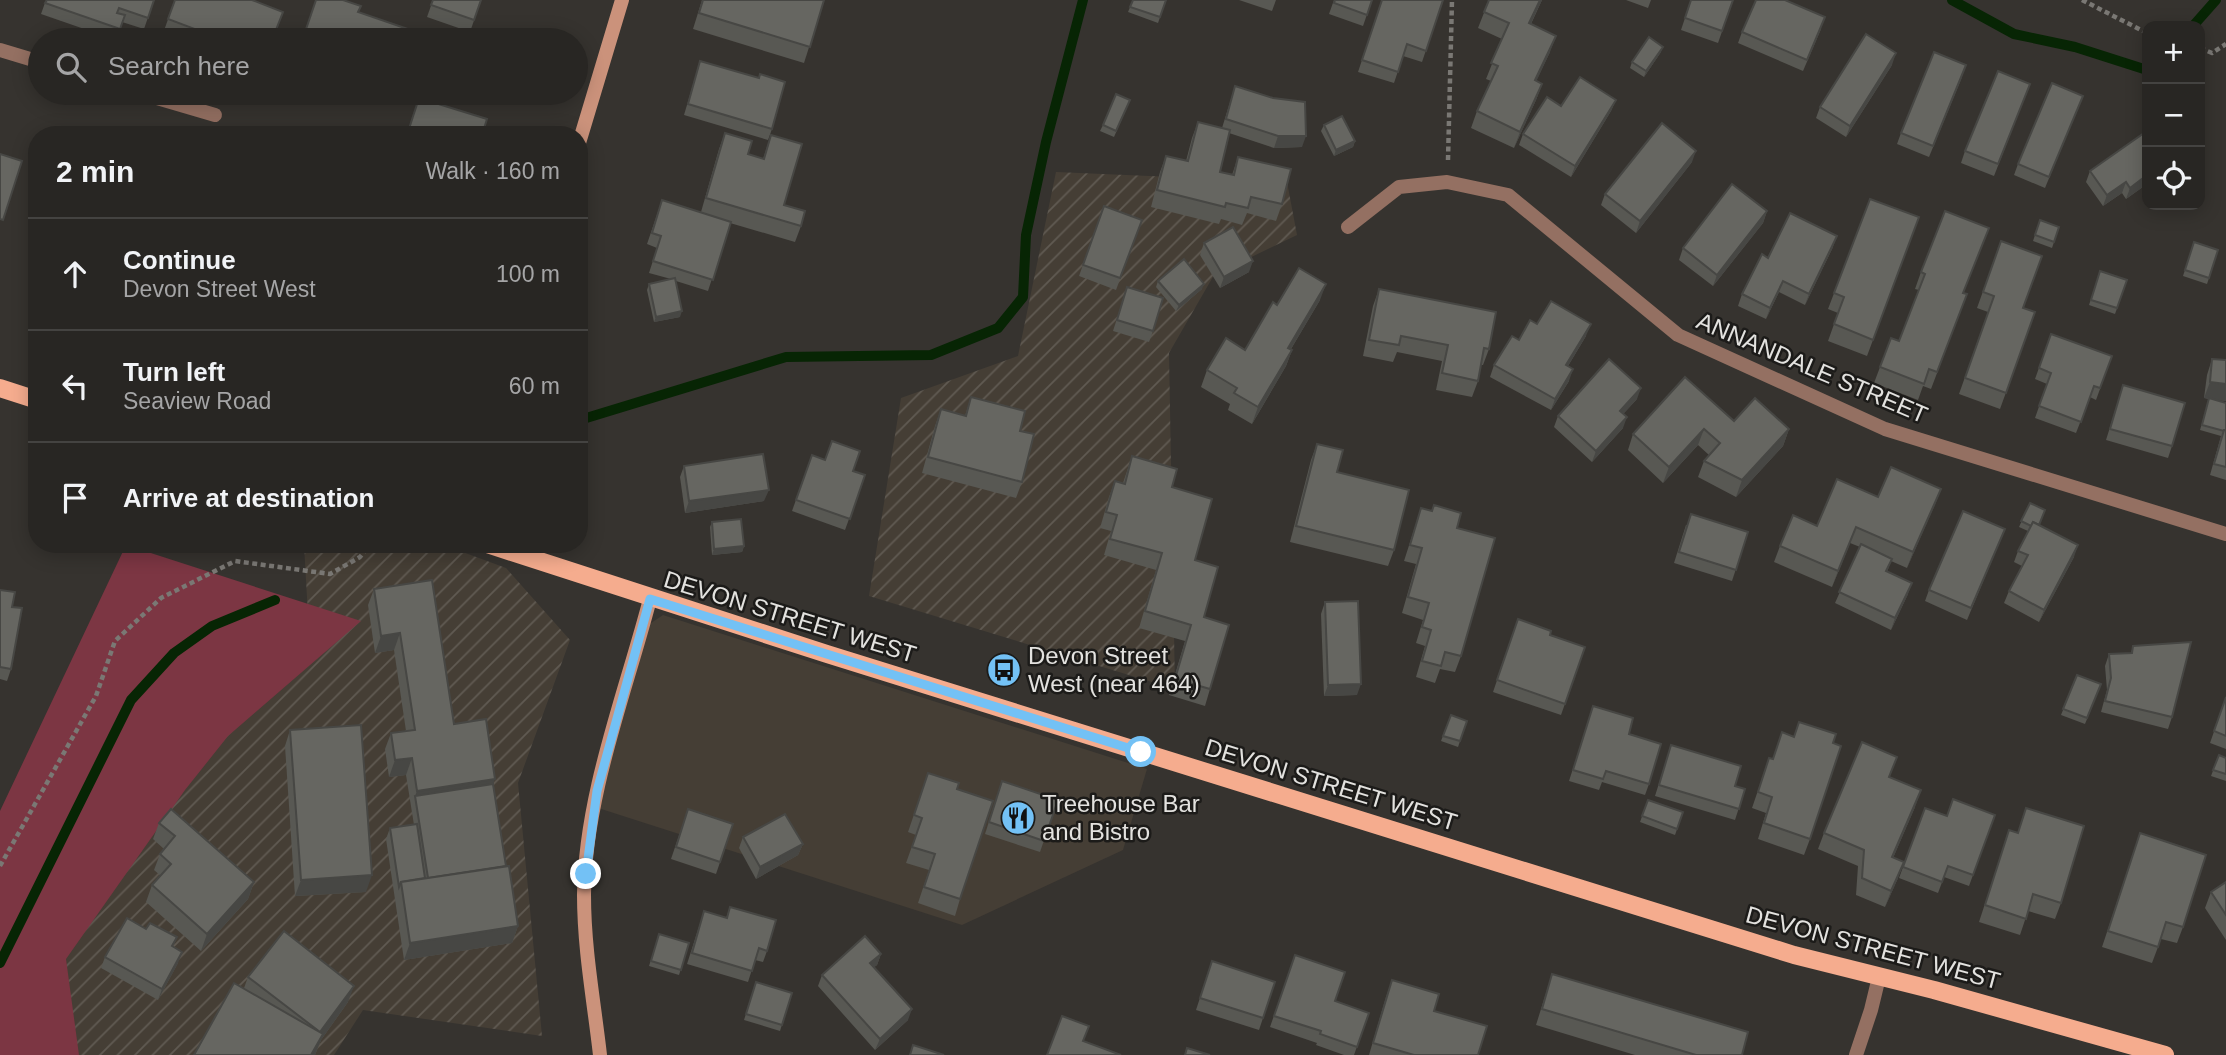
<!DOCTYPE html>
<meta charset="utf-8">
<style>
:root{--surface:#282623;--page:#343230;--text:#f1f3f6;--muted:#a5a5a6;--line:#444341}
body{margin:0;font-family:Arial,sans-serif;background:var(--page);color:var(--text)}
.controls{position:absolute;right:21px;top:21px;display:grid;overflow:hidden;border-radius:14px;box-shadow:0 4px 18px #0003}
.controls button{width:63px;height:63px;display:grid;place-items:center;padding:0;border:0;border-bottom:2px solid var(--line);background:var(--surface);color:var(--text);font:35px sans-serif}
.stop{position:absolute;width:21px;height:21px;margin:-16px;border:5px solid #73c1f5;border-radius:50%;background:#fff}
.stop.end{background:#73c1f5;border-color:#fff;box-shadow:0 2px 7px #0008}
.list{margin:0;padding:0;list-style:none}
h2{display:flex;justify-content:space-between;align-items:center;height:91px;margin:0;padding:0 28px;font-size:30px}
h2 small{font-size:23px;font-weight:400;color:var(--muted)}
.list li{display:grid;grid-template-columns:46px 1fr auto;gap:21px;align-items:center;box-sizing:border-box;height:112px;padding:0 28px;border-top:2px solid var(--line)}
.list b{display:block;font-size:26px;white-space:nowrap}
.list p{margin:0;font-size:23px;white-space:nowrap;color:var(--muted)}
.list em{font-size:23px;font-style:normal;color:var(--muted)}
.icon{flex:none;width:38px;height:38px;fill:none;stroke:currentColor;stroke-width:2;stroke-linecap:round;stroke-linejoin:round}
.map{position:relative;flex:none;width:2226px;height:1055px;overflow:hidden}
.search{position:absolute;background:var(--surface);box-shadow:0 4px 18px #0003;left:28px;top:28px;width:560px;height:77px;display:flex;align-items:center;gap:18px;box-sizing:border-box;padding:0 24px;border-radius:38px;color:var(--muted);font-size:26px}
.panel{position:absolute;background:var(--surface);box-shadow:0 4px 18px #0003;left:28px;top:126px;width:560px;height:427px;border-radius:28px}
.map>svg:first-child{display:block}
.built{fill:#453e35}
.industrial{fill:url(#industrial-furrows)}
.grass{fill:#7c3643}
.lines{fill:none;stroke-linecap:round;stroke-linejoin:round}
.stream{stroke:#072504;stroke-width:10}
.path{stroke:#7a7874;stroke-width:4.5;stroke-dasharray:5 3.5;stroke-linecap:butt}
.street{stroke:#947062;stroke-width:14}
.secondary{stroke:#cb927b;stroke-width:14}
.primary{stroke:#f5ac8e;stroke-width:18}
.wall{fill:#585853}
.shaded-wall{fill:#474744}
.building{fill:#666661;stroke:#474744;stroke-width:2}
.route{stroke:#73c1f5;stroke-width:9}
.labels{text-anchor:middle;stroke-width:5;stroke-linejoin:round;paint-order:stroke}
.street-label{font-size:24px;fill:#e3e2df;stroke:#1c1b19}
.poi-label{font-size:24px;fill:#e3e2df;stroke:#1c1b19;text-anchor:start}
</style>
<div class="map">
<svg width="2226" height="1055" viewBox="0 0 2226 1055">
<defs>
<pattern id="industrial-furrows" width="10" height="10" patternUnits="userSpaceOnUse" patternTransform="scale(1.75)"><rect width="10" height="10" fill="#453e35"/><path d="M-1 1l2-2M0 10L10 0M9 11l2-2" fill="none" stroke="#605a52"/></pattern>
</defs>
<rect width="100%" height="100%" fill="#36332f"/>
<path class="built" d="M663 615 1147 769 1123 850 962 925 595 807 645 627Z"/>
<g class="industrial">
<path d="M1056 172 1287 182 1297 235 1214 275 1169 353 1175 689 869 596 901 398 1018 356Z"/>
<path d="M304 544H441L506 568 570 640 518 783 542 1036 363 1010 334 1055H43L16 964 308 615Z"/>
</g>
<path class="grass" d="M126 545 361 621 228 736 185 790 66 959 79 1055H0V811Z"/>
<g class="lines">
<g class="stream">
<path d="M1952 0 2014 34 2075 47 2147 70"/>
<path d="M2193 26 2216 0"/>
<path d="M583 419 786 357 931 355 998 328 1023 297 1026 235 1046 142 1083 0"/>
<path d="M0 963 131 700 174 653 212 626 275 600"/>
</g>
<g class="path">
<path d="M2082 0 2147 33"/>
<path d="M2200 48 2212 53 2226 44"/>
<path d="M1448 160 1452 0"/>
<path d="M0 866 96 696 115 641 161 598 235 561 330 574 360 557 370 544"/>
</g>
<g class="street">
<path d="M0 50 40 62"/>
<path d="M140 93 215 115"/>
<path d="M1348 227 1399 187 1447 182 1508 195 1678 335 1885 429 2226 534"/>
<path d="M1856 1055 1871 1010 1879 977"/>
</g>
<g class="secondary">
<path d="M579 143 622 0"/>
<path d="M600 1055C594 1002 584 949 584 895 585 795 625 695 650 599"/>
</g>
<g class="primary">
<path d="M0 388 37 400"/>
<path d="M487 544 827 654 1794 955 1934 990 2165 1055"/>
</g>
</g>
<g class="wall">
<path d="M46 0H154L144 29 122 22 116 40 41 14Z"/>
<path d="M175 0 272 40H174L162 36Z"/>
<path d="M433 0H481L470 32 427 17Z"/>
<path d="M702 0H824L804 63 693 29Z"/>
<path d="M1133 0H1166L1158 23 1128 12Z"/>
<path d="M1239 0H1276L1272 11Z"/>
<path d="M1334 0H1372L1363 26 1329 14Z"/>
<path d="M1382 0H1443L1422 62 1403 56 1394 83 1358 72Z"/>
<path d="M1489 0H1542L1531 24 1550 52 1536 81 1542 84 1536 100 1514 148 1471 128 1477 111 1491 81 1486 79 1502 39 1478 28Z"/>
<path d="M1626 0H1651L1648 8Z"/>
<path d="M1691 0H1733L1718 43 1681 30Z"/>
<path d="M1821 29 1803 71 1738 43 1742 32Z"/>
<path d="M1661 52 1644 77 1630 68 1632 62Z"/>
<path d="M700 61 772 129 768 140 684 115Z"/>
<path d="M1892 65 1846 137 1816 118 1820 107Z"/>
<path d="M1962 77 1929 157 1897 144 1901 133Z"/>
<path d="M2030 84 1994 176 1961 163 1965 151Z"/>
<path d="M1235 86 1302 147 1274 148 1229 133 1220 172 1232 175 1238 157 1282 204 1276 221 1247 213 1242 225 1221 219 1219 224 1151 207 1160 172 1166 156 1186 161 1192 138 1198 122 1222 128Z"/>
<path d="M234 93H252L250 99Z"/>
<path d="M2083 96 2045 188 2014 175 2018 164Z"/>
<path d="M1130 100 1114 137 1100 131 1103 125Z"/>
<path d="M1616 100 1611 111 1571 177 1519 145 1523 134 1561 106Z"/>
<path d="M1324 125 1355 141 1353 147 1334 156 1321 131Z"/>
<path d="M725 133 748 154 763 159 771 135 784 205 801 226 795 242 730 223 708 291 676 281 680 317 654 322 647 290 649 284 671 279 649 273 657 248 647 244 662 200 701 212 719 149Z"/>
<path d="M1692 162 1636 233 1601 205 1605 194Z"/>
<path d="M2090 171 2147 184 2126 199 2122 193 2103 206 2086 182Z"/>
<path d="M1870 199 1919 217 1867 356 1828 341 1838 313 1828 309Z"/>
<path d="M1104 206 1142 220 1116 290 1079 276Z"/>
<path d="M1767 211 1763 223 1713 286 1679 260 1683 248Z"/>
<path d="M2040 220 2059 227 2052 248 2033 241Z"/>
<path d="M2001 241 2023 308 2035 312 2000 409 1959 394 1988 312 1977 308Z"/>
<path d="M2194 242 2209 278 2207 284 2183 276Z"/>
<path d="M1204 243 1249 272 1220 288 1200 255Z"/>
<path d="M1833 247 1805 305 1779 292 1766 319 1738 306 1742 294 1768 258Z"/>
<path d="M2100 271 2127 280 2115 314 2089 305Z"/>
<path d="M1921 272 1967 294 1931 389 1923 386 1918 400 1874 383 1891 338 1899 341 1919 290 1915 289Z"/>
<path d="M1158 281 1202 289 1176 311 1156 287Z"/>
<path d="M1127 287 1153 331 1149 342 1113 331Z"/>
<path d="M1379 289 1489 349 1483 365H1481L1478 381 1472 397 1436 390 1442 361 1397 352 1393 362 1363 356 1373 306Z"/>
<path d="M1320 300 1291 349 1292 350 1286 366 1252 424 1228 410 1230 404 1201 387 1207 370 1245 350 1277 305Z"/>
<path d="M1537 324 1586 336 1568 366 1569 381 1551 410 1490 377 1494 365 1519 340Z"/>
<path d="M2051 334 2112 356 2096 400 2090 397 2076 433 2035 418 2047 384 2035 379Z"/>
<path d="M2212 359 2226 360V401L2211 399 2226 403V480L2210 475 2221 436 2200 430 2209 399 2204 398 2207 375Z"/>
<path d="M2123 385 2172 446 2168 458 2106 440Z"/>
<path d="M971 397 1020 431 1022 482 1016 498 922 473 935 426 941 409 965 416Z"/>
<path d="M1637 399 1623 414V428L1592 462 1554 427 1558 416Z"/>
<path d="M1734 421 1789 429 1783 446 1736 497 1698 477 1704 461 1709 455 1698 445 1663 483 1628 450 1633 434Z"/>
<path d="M1317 444 1394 550 1388 566 1290 542 1311 460Z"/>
<path d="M812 455 865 475 845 530 792 511Z"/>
<path d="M1132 456 1172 487 1195 560 1204 617 1210 689 1205 706 1169 695 1185 641 1139 628 1156 570 1104 555 1111 531 1100 528 1109 497 1115 481 1123 483Z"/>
<path d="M684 466 764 501 685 513 680 477Z"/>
<path d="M1941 489 1907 568 1891 561 1887 572 1908 594 1891 630 1835 603 1860 547 1850 543 1832 587 1774 562 1780 546 1817 526 1878 497Z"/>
<path d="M2030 503 2039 525 2074 557 2039 622 2004 603 2009 591 2022 566 2014 562 2018 551 2028 531 2019 527Z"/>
<path d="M1421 508 1457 528 1461 656 1455 672 1440 669 1435 683 1416 677 1425 646 1416 643 1423 620 1402 613 1416 564 1404 561Z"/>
<path d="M712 522 744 546 742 552 712 555 710 527Z"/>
<path d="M1686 525 1748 532 1732 581 1674 563Z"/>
<path d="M2005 529 1967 620 1925 601 1929 590Z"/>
<path d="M374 589 454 724 493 784 506 866 518 926 512 943 404 960 386 839 390 828 414 825 406 775 389 777 385 749 391 733 406 731 394 650 375 653 368 605Z"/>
<path d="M0 590 11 669 7 681 0 679Z"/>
<path d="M1325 602 1357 695 1324 696 1321 614Z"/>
<path d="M1518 619 1550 635 1585 647 1561 715 1493 692Z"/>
<path d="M2133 646 2172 717 2168 729 2101 712 2107 690 2105 666 2109 654 2131 653Z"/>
<path d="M2077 675 2101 684 2085 724 2061 715Z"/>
<path d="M2226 697V749L2210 743Z"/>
<path d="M1593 706 1649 784 1645 795 1602 782 1599 790 1569 781Z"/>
<path d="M1451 715 1467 721 1458 747 1441 741Z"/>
<path d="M290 730 366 892 295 896 285 746Z"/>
<path d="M1794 737 1833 743 1810 839 1804 855 1758 839 1766 813 1752 808 1769 758 1773 759Z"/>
<path d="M1671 745 1735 786 1745 789 1735 820 1655 796Z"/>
<path d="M2219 755 2226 758V781L2211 776Z"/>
<path d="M928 773 957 789 960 899 955 916 918 903 929 870 906 863 916 835 908 832Z"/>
<path d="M1890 777 1915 807 1893 858 1898 878 1885 907 1856 895 1858 866 1818 849 1824 833Z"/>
<path d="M1002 781 1058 800 1040 852 985 834Z"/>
<path d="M1648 800 1683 812 1675 835 1640 822Z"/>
<path d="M1925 808 1947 816 1995 815 1969 886 1944 877 1938 893 1899 878Z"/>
<path d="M2026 808 2061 903 2055 919 2028 911 2020 935 1979 922 2009 830 2018 833Z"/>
<path d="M688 809 733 824 716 874 671 859Z"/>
<path d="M159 823 254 882 248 899 201 951 146 902 152 885 161 876 154 870 160 854 164 849 153 839Z"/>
<path d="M2140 833 2183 927 2177 943 2161 939 2152 963 2102 947Z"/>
<path d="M743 837 803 844 798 855 756 879 739 848Z"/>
<path d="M2226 882V940L2205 908 2211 892Z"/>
<path d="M730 907 767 951 763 962 755 960 748 982 687 964 704 911 726 918Z"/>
<path d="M146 929 177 937 173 947 178 963 158 1000 101 968 105 957Z"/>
<path d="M659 934 689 943 679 975 649 966Z"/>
<path d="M881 954 877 965 874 967 908 1020 875 1050 818 986 822 975Z"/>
<path d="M1295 955 1335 1001 1369 1013 1354 1055H1344L1316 1045 1317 1043 1270 1027Z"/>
<path d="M1208 973 1275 982 1259 1030 1196 1010Z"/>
<path d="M1552 974 1742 1055H1635L1536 1025Z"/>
<path d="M248 977 348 1002 321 1040 315 1055H194L244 988Z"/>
<path d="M1392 980 1434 1011 1478 1055H1369L1386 997Z"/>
<path d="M756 982 792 993 780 1031 744 1020Z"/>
</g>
<g class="shaded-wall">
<path d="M1540 0H1542L1523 40 1529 23Z"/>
<path d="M1556 36 1550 52 1529 97 1535 80Z"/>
<path d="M1663 47 1661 52 1644 77 1646 71Z"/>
<path d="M1896 53 1892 65 1846 137 1850 126Z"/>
<path d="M1542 84 1536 100 1514 148 1520 132Z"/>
<path d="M1616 100 1611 111 1571 177 1575 166Z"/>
<path d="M1278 136H1306L1302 147 1274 148Z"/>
<path d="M1355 141 1353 147 1334 156 1336 150Z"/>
<path d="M1696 151 1692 162 1636 233 1640 221Z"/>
<path d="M2147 175V184L2126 199 2130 188Z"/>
<path d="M2126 182 2122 193 2103 206 2107 195Z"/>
<path d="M1767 211 1763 223 1713 286 1717 275Z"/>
<path d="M1837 236 1833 247 1805 305 1809 294Z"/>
<path d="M1253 261 1249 272 1220 288 1224 277Z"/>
<path d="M1783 281 1779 292 1766 319 1770 308Z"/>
<path d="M1204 284 1202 289 1176 311 1179 305Z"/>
<path d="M1326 284 1320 300 1282 364 1288 348Z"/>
<path d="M682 311 680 317 654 322 656 317Z"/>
<path d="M1591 324 1586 336 1562 376 1566 365Z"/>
<path d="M1292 350 1286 366 1252 424 1258 407Z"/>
<path d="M1573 369 1569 381 1551 410 1555 399Z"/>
<path d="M2210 382 2226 384V401L2204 398Z"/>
<path d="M1641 388 1637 399 1616 422 1620 411Z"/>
<path d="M1627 417 1623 428 1592 462 1596 451Z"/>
<path d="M1704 429 1698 445 1663 483 1669 467Z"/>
<path d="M1789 429 1783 446 1736 497 1742 480Z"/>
<path d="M1941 489 1935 505 1907 568 1913 552Z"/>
<path d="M769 490 764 501 685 513 689 501Z"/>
<path d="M1856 527 1850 543 1832 587 1838 571Z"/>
<path d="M2078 545 2074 557 2039 622 2044 610Z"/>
<path d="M744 546 742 552 712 555 714 549Z"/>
<path d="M1912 583 1908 594 1891 630 1895 618Z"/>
<path d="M400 633 394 650 375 653 381 636Z"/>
<path d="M1361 684 1357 695 1324 696 1328 685Z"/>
<path d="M412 758 406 775 389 777 395 760Z"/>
<path d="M495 779 489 795 415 796 417 791Z"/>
<path d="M1921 790 1915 807 1886 874 1892 857Z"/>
<path d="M803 844 798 855 756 879 760 867Z"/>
<path d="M1904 862 1898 878 1885 907 1891 891Z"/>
<path d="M372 875 366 892 295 896 301 880Z"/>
<path d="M254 882 248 899 201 951 207 934Z"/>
<path d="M518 926 512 943 404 960 410 943Z"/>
<path d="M182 952 178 963 158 1000 162 989Z"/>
<path d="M881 954 877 965 866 974 870 963Z"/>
<path d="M354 986 348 1002 321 1040 315 1055H311L320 1032Z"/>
<path d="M912 1009 908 1020 875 1050 880 1039Z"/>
</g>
<g class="building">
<path d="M47 0H154L148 18 119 8 117 13 125 15 120 29 45 3Z"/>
<path d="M175 0H252L283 12 272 40H206L208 34 168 19Z"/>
<path d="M316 0H343L361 6 358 12 428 36 427 40H311L303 38Z"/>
<path d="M433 0H481L474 20 431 5Z"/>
<path d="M703 0H824L810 47 699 13Z"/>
<path d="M1133 0H1166L1160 17 1130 7Z"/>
<path d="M1335 0H1372L1367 15 1334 3Z"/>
<path d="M1382 0H1443L1426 51 1407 44 1398 72 1362 60Z"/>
<path d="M1489 0H1540L1529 23 1556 36 1535 80 1542 84 1520 132 1477 111 1498 66 1491 63 1509 23 1484 12Z"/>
<path d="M1691 0H1733L1722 31 1685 18Z"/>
<path d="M1756 0H1785L1825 17 1807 60 1742 32Z"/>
<path d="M1866 34 1896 53 1850 126 1820 107Z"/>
<path d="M1649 37 1663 47 1646 71 1632 62Z"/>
<path d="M1934 52 1966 65 1933 146 1901 133Z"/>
<path d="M700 61 759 78 760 74 785 82 772 129 688 104Z"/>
<path d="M1998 71 2030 84 1998 164 1965 151Z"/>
<path d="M1580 77 1616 100 1575 166 1523 134 1547 97 1561 106Z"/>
<path d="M2052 83 2083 96 2049 177 2018 164Z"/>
<path d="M1235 86 1273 98 1305 102 1306 136H1278L1226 119Z"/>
<path d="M1116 94 1130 100 1116 131 1103 125Z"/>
<path d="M419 98 487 119 482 135H407Z"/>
<path d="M1342 116 1355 141 1336 150 1324 125Z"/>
<path d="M1198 122 1230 130 1220 172 1234 175 1238 157 1291 169 1282 204 1251 197 1248 208 1226 203 1225 207 1157 190 1166 156 1188 161Z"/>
<path d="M1662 123 1696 151 1640 221 1605 194Z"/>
<path d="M2147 131V175L2130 188 2126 182 2107 195 2090 171Z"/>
<path d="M725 133 752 141 748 154 764 159 771 135 802 144 784 205 805 211 801 226 706 198Z"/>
<path d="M0 154 22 161 3 220 0 219Z"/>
<path d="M1732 184 1767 211 1717 275 1683 248Z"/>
<path d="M1870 199 1919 217 1873 340 1834 324 1844 297 1834 293Z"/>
<path d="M662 200 731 222 713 280 653 261 661 236 652 233Z"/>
<path d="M1104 206 1142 220 1120 278 1083 265Z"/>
<path d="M1945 211 1989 228 1963 293 1967 294 1937 372 1929 369 1924 384 1880 367 1891 338 1899 341 1925 274 1921 272Z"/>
<path d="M1790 213 1837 236 1809 294 1783 281 1770 308 1742 294 1762 254 1768 258Z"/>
<path d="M2040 220 2059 227 2054 242 2035 235Z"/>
<path d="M1233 227 1253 261 1224 277 1204 243Z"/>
<path d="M2001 241 2042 256 2023 308 2035 312 2006 393 1965 378 1994 296 1983 292Z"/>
<path d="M2194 242 2218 250 2209 278 2185 270Z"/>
<path d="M1184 259 1204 284 1179 305 1158 281Z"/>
<path d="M1299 268 1326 284 1288 348 1292 350 1258 407 1234 393 1237 388 1207 370 1226 338 1245 350 1273 302 1277 305Z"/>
<path d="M2100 271 2127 280 2117 308 2091 300Z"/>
<path d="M675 278 682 311 656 317 649 284Z"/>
<path d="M1127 287 1163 298 1153 331 1117 320Z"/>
<path d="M1379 289 1496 312 1489 349 1484 348 1478 381 1442 373 1448 345 1401 336 1399 345 1369 340Z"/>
<path d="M1551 301 1591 324 1566 365 1573 369 1555 399 1494 365 1512 336 1519 340 1530 320 1537 324Z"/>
<path d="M2051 334 2112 356 2100 388 2094 386 2081 422 2039 406 2051 373 2039 368Z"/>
<path d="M1609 359 1641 388 1620 411 1627 417 1596 451 1558 416Z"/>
<path d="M2212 359 2226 360V384L2210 382Z"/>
<path d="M1685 377 1734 421 1755 398 1789 429 1742 480 1704 461 1720 443 1704 429 1669 467 1633 434Z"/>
<path d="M2123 385 2185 403 2172 446 2110 429Z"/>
<path d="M971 397 1025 411 1020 431 1034 434 1022 482 928 457 941 409 966 416Z"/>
<path d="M2209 398 2226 403V430H2224V431L2202 425Z"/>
<path d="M2224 430H2226V467L2214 464Z"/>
<path d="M832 441 860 451 853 471 865 475 850 519 796 500 812 455 825 460Z"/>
<path d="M1317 444 1343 450 1337 472 1409 490 1394 550 1296 526Z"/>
<path d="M763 454 769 490 689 501 684 466Z"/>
<path d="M1132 456 1177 469 1172 487 1212 499 1195 560 1218 567 1204 617 1229 625 1210 689 1175 679 1191 625 1145 611 1162 553 1110 539 1117 515 1106 512 1115 481 1125 484Z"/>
<path d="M1891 467 1941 489 1913 552 1856 527 1838 571 1780 546 1793 515 1817 526 1837 479 1878 497Z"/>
<path d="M2030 503 2045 510 2039 525 2033 522 2031 526 2021 521Z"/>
<path d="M1434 505 1461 513 1457 528 1495 538 1461 656 1445 652 1441 666 1422 661 1431 630 1422 627 1429 603 1408 597 1422 548 1410 545 1421 508 1432 511Z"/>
<path d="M1963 511 2005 529 1971 608 1929 590Z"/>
<path d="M1691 514 1748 532 1736 570 1679 552Z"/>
<path d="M741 519 744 546 714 549 712 522Z"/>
<path d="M2033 522 2078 545 2044 610 2009 591 2028 555 2018 551Z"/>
<path d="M1861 544 1892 559 1886 571 1912 583 1895 618 1839 592Z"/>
<path d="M432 580 454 724 486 719 495 779 417 791 412 758 395 760 391 733 415 730 400 633 381 636 374 589Z"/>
<path d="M0 590 15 592 12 607 22 608 11 669 0 667Z"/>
<path d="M1358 601 1361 684 1328 685 1325 602Z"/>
<path d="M1518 619 1551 631 1550 635 1585 647 1565 704 1497 680Z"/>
<path d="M2191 642 2172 717 2105 701 2111 678 2109 654 2132 653 2133 646Z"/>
<path d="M2077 675 2101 684 2087 718 2063 709Z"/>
<path d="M2226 697V736L2214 731Z"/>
<path d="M1593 706 1633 718 1629 734 1661 744 1649 784 1606 771 1603 779 1573 770Z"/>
<path d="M1451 715 1467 721 1460 741 1443 736Z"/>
<path d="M1799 722 1836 734 1833 743 1841 746 1810 839 1764 823 1772 797 1758 792 1769 758 1773 759 1782 732 1794 737Z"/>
<path d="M361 725 372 875 301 880 290 730Z"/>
<path d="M1862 742 1897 757 1889 777 1921 790 1892 857 1904 862 1891 891 1862 878 1864 850 1824 833Z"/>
<path d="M1671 745 1741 766 1735 786 1745 789 1739 809 1659 785Z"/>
<path d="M2219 755 2226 758V774L2213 770Z"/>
<path d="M928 773 959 783 957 789 993 801 960 899 924 887 935 854 912 847 922 818 914 815Z"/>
<path d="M1002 781 1058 800 1044 841 989 822Z"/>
<path d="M493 784 506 866 428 878 415 796Z"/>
<path d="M1953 799 1995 815 1973 875 1948 866 1942 882 1903 867 1925 808 1947 816Z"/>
<path d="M1648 800 1683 812 1677 829 1642 816Z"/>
<path d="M2026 808 2084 826 2061 903 2033 894 2026 919 1985 905 2009 830 2018 833Z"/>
<path d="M171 809 254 882 207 934 152 885 171 864 160 854 175 836 159 823Z"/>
<path d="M688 809 733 824 720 862 676 847Z"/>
<path d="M785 814 803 844 760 867 743 837Z"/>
<path d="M417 824 425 878 401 882 399 887 390 828Z"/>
<path d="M2140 833 2206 855 2183 927 2166 922 2158 947 2108 931Z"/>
<path d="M509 866 518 926 410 943 401 882Z"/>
<path d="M2226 882V915L2211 892Z"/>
<path d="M730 907 776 920 767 951 759 948 752 971 692 953 704 911 727 918Z"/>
<path d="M127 918 146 929 150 923 177 937 172 946 182 952 162 989 105 957Z"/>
<path d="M284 931 354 986 320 1032 248 977Z"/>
<path d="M659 934 689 943 681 970 651 961Z"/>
<path d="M865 936 881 954 870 963 912 1009 880 1039 822 975Z"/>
<path d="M1295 955 1345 972 1335 1001 1369 1013 1357 1047 1320 1034 1321 1031 1274 1016Z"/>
<path d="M1212 961 1275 982 1263 1018 1200 998Z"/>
<path d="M1552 974 1748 1032 1742 1055H1696L1542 1009Z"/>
<path d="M1392 980 1439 994 1434 1011 1487 1026 1478 1055H1414L1373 1043Z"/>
<path d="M756 982 792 993 782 1025 746 1014Z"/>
<path d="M234 983 323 1034 311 1055H194Z"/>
<path d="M1062 1016 1089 1026 1083 1041 1121 1055H1047Z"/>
<path d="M913 1045 944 1055H910Z"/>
<path d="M1187 1048 1210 1055H1185Z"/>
</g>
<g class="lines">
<path class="route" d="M586 874 597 791 650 599 1141 752"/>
</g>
<defs>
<g id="bus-disc" transform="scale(1.75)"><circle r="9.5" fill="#73c1f5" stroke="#1c1b19"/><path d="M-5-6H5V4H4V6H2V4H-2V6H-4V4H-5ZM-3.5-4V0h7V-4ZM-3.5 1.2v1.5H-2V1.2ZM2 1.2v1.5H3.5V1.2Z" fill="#111"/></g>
<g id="restaurant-disc" transform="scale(1.75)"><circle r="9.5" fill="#73c1f5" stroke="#1c1b19"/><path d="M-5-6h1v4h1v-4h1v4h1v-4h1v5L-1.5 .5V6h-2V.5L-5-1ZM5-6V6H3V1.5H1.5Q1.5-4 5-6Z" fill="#111"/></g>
</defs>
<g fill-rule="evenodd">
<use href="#bus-disc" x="1004" y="670"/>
<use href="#restaurant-disc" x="1018" y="818"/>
</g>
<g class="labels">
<g class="street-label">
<text transform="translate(1812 368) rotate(23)" y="8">ANNANDALE STREET</text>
<text transform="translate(790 617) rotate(17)" y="8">DEVON STREET WEST</text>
<text transform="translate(1331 785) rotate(17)" y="8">DEVON STREET WEST</text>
<text transform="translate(1873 948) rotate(15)" y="8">DEVON STREET WEST</text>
</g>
<g class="poi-label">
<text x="1028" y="664">Devon Street<tspan x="1028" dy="28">West (near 464)</tspan></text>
<text x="1042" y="812">Treehouse Bar<tspan x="1042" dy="28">and Bistro</tspan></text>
</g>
</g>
</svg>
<div class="controls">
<button>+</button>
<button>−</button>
<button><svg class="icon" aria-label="locate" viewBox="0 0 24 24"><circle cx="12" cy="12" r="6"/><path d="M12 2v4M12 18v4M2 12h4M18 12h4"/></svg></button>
</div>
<div class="stop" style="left:1141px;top:752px"></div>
<div class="stop end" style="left:586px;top:874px"></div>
<div class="search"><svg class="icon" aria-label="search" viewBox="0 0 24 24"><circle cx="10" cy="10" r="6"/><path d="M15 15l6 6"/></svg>Search here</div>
<section class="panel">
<h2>2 min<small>Walk · 160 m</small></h2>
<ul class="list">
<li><svg class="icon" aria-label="ahead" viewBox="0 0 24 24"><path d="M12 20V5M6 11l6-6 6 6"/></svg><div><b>Continue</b><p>Devon Street West</p></div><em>100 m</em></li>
<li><svg class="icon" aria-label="left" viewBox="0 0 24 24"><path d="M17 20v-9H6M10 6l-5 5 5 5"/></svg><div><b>Turn left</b><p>Seaview Road</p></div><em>60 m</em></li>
<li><svg class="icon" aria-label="arrive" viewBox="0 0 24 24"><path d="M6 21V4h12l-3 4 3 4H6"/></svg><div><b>Arrive at destination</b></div></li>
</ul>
</section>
</div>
